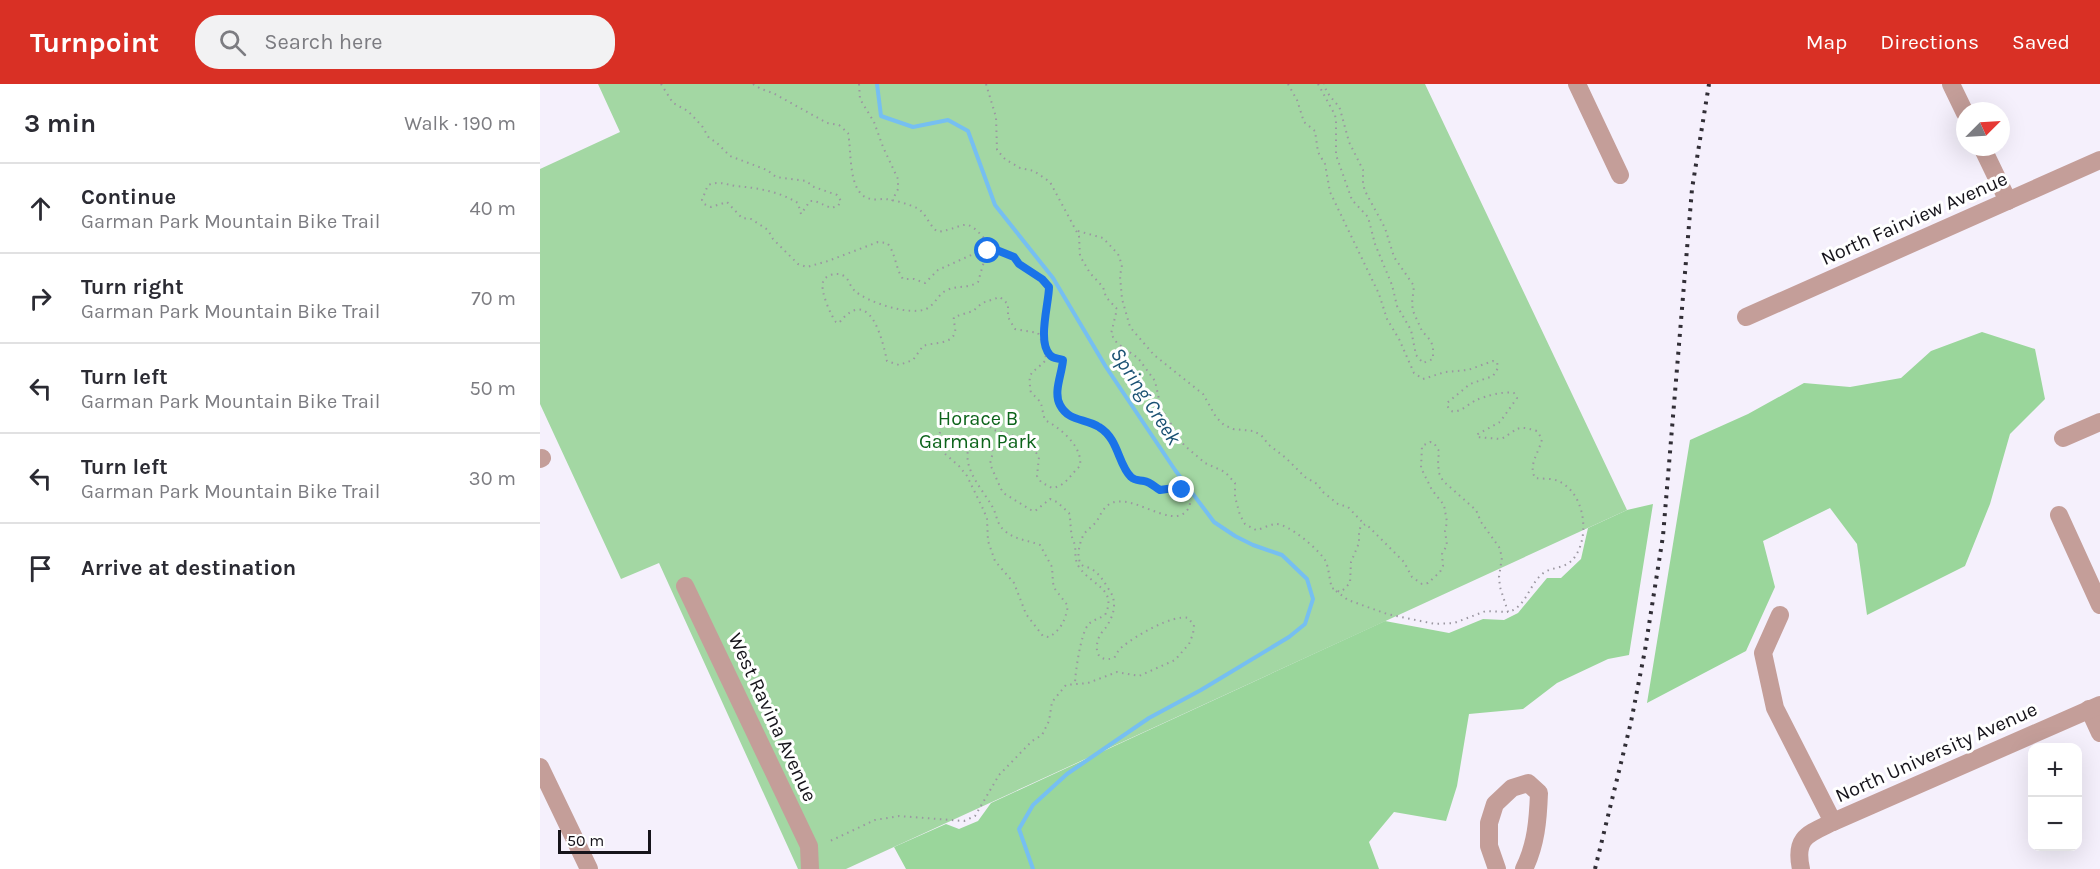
<!DOCTYPE html>
<meta charset="utf-8">
<style>
:root{--surface:#fff;--page:#f2f2f3;--text:#2b2b33;--muted:#7c7c81;--line:#e1e1e2;--accent:#d93025}
body{margin:0;font-family:Karla,sans-serif;background:var(--page);color:var(--text)}
.controls{position:absolute;right:18px;bottom:18px;display:grid;overflow:hidden;border-radius:12px;box-shadow:0 6px 24px #0002}
.controls button{width:54px;height:54px;display:grid;place-items:center;padding:0;border:0;border-bottom:2px solid var(--line);background:var(--surface);color:var(--text);font:30px sans-serif}
.compass{position:absolute;left:1416px;top:18px;width:54px;height:54px;border-radius:50%;background:var(--surface);box-shadow:0 6px 24px #0002;rotate:66deg}
.scale{position:absolute;left:18px;bottom:15px;width:93px;box-sizing:border-box;padding-left:6px;border:3px solid #16141b;border-top:0;font-size:16px;line-height:21px;white-space:nowrap;color:#16141b;-webkit-text-stroke:4px #fff;paint-order:stroke}
.stop{position:absolute;width:18px;height:18px;margin:-14px;border:4px solid #1a73e8;border-radius:50%;background:#fff}
.stop.end{background:#1a73e8;border-color:#fff;box-shadow:0 2px 6px #0008}
.list{margin:0;padding:0;list-style:none}
h2{display:flex;justify-content:space-between;align-items:center;height:78px;margin:0;padding:0 24px;font-size:26px}
h2 small{font-size:20px;font-weight:400;color:var(--muted)}
.list li{display:grid;grid-template-columns:39px 1fr auto;gap:18px;align-items:center;box-sizing:border-box;height:90px;padding:0 24px;border-top:2px solid var(--line)}
.list b{display:block;font-size:22px;white-space:nowrap}
.list p{margin:0;font-size:20px;white-space:nowrap;color:var(--muted)}
.list em{font-size:20px;font-style:normal;color:var(--muted)}
.icon{flex:none;width:33px;height:33px;fill:none;stroke:currentColor;stroke-width:2;stroke-linecap:round;stroke-linejoin:round}
.map{position:relative;flex:none;width:1560px;height:785px;overflow:hidden}
header{display:flex;align-items:center;gap:36px;box-sizing:border-box;height:84px;padding:0 30px;background:var(--accent);color:#fff}
header strong{font-size:28px}
nav{display:flex;gap:33px;margin-inline-start:auto;font-size:21px}
.search{width:420px;height:54px;background:var(--page);display:flex;align-items:center;gap:15px;box-sizing:border-box;padding:0 21px;border-radius:24px;color:var(--muted);font-size:22px}
main{display:flex}
aside{flex:1;background:var(--surface)}
.map>svg:first-child{display:block}
.green{fill:#a3d7a3}
.forest{fill:#9ad69b}
.lines{fill:none;stroke-linecap:round;stroke-linejoin:round}
.stream{stroke:#76bff1;stroke-width:4}
.path{stroke:#9b97a1;stroke-width:2;stroke-dasharray:1.5 4.5;stroke-linecap:butt}
.minor{stroke:#c49e99;stroke-width:18}
.rail{stroke:#312e36;stroke-width:4;stroke-dasharray:3 6;stroke-linecap:butt}
.route{stroke:#1a73e8;stroke-width:8}
.labels{text-anchor:middle;stroke-width:6;stroke-linejoin:round;paint-order:stroke}
.street-label{font-size:20px;fill:#16141b;stroke:#fff}
.park-label{font-size:20px;fill:#0d641b;stroke:#fff}
.water-label{font-size:21px;font-style:italic;fill:#1a5173;stroke:#fff}
</style>
<header>
<strong>Turnpoint</strong>
<div class="search"><svg class="icon" aria-label="search" viewBox="0 0 24 24"><circle cx="10" cy="10" r="6"/><path d="M15 15l6 6"/></svg>Search here</div>
<nav><a>Map</a><a>Directions</a><a>Saved</a></nav>
</header>
<main>
<aside>
<h2>3 min<small>Walk · 190 m</small></h2>
<ul class="list">
<li><svg class="icon" aria-label="ahead" viewBox="0 0 24 24"><path d="M12 20V5M6 11l6-6 6 6"/></svg><div><b>Continue</b><p>Garman Park Mountain Bike Trail</p></div><em>40 m</em></li>
<li><svg class="icon" aria-label="right" viewBox="0 0 24 24"><path d="M7 20v-9h11M14 6l5 5-5 5"/></svg><div><b>Turn right</b><p>Garman Park Mountain Bike Trail</p></div><em>70 m</em></li>
<li><svg class="icon" aria-label="left" viewBox="0 0 24 24"><path d="M17 20v-9H6M10 6l-5 5 5 5"/></svg><div><b>Turn left</b><p>Garman Park Mountain Bike Trail</p></div><em>50 m</em></li>
<li><svg class="icon" aria-label="left" viewBox="0 0 24 24"><path d="M17 20v-9H6M10 6l-5 5 5 5"/></svg><div><b>Turn left</b><p>Garman Park Mountain Bike Trail</p></div><em>30 m</em></li>
<li><svg class="icon" aria-label="arrive" viewBox="0 0 24 24"><path d="M6 21V4h12l-3 4 3 4H6"/></svg><div><b>Arrive at destination</b></div></li>
</ul>
</aside>
<div class="map">
<svg width="1560" height="785" viewBox="0 0 1560 785">
<rect width="100%" height="100%" fill="#f5f0fc"/>
<path class="green" d="M58 0H885L1087 426 306 785H258L119 479 81 495 0 320V85L80 48Z"/>
<g class="forest">
<path d="M1442 248 1495 265 1505 315 1470 350 1450 420 1425 482 1327 531 1317 460 1290 424 1223 457 1235 503 1206 567 1107 619 1150 356 1208 330 1264 299 1310 303 1361 294 1391 267Z"/>
<path d="M1113 420 1089 571 1068 575 1017 599 983 625 929 630 917 702 906 737 854 728 829 758 839 785H366L354 763 406 740 419 745 438 737 451 719 845 537 909 549 943 535 964 536 978 529 1007 494H1021L1041 475 1048 444 1087 426Z"/>
</g>
<g class="lines">
<path class="stream" d="M337 0 341 32 373 43 408 36 428 47 455 121 513 194 566 283 635 386 674 438 695 452 713 461 742 471 767 495 773 515 765 540 749 553 661 606 609 634 527 690 493 721 479 745 493 785"/>
<g class="path">
<path d="M121 0 133 19 148 27 162 42 169 54 176 58 190 72 227 86 236 93 266 97 274 103 297 111 301 117 298 122 291 124 275 117H270L261 130 258 119C238 107 218 104 195 102 185 100 179 97 168 101L162 116 164 120 171 123 187 118 202 134 211 135 228 146 233 155 258 180 267 183 288 177 338 158 347 159C356 169 355 184 363 195H374L385 199 398 186 449 163 474 173 479 180 503 195 509 203C508 219 497 258 510 271 513 275 518 274 523 276 522 290 514 308 520 321 530 339 545 334 559 343 579 355 578 381 591 393 595 396 599 396 604 397 610 398 615 403 620 406 630 406 649 401 650 417 650 419 650 423 648 425 632 450 584 399 564 425 561 429 559 433 557 437 553 442 548 445 544 450 540 457 535 474 542 481 544 483 547 483 550 484 559 489 563 496 568 504 572 510 574 514 574 521 574 527 572 533 569 538 567 544 561 548 559 553 554 566 557 579 574 574 577 570 578 566 582 563 595 552 633 530 648 534L654 541 653 550 649 560 635 576 599 592 577 588 548 599 526 601 512 618 509 637 502 651 492 657 459 691 435 732 424 737 359 732 335 736 288 758"/>
<path d="M213 0 221 5 233 9 287 39 299 41 308 49C312 67 307 111 331 115 335 116 340 115 345 115 355 116 368 120 377 124 387 130 389 142 398 148 428 143 424 130 449 160L438 198C428 205 417 201 407 206 398 210 395 221 386 225 369 232 327 218 315 207 310 203 309 195 304 192 299 189 295 190 290 191 287 193 284 194 283 198 280 207 291 232 296 238L299 239C329 201 342 253 347 277L359 281 373 276 383 262C393 258 412 261 415 248 416 243 413 238 414 233L433 227 442 219 460 213 468 220V233L475 245 498 249 505 264 506 276C492 291 487 285 491 309 505 320 500 321 505 336 520 344 543 362 540 382 530 391 526 402 512 404L501 398 497 392 499 373 495 367 479 358 472 351 454 346 439 334 424 328H416L408 333 403 341 399 351V361L404 369 419 382 427 392 444 427 447 435 448 457 455 477 474 499 486 530 503 552 509 553C522 545 525 536 528 522L515 505 513 499 512 483 500 461C488 456 475 456 465 447 456 440 457 430 452 422 442 405 424 386 428 366L438 354 443 352 448 355 453 368 450 380 461 405 465 410 491 426 495 427 510 415 517 418 529 429C531 436 530 444 532 452 532 455 534 458 535 461 536 469 534 475 539 483 551 501 578 505 565 531 559 535 552 536 548 541 541 549 535 589 535 600"/>
<path d="M319 0 320 15 334 38 343 63 358 95V105L352 117"/>
<path d="M446 0 456 33 457 66 465 75 480 84 494 87 510 98 539 152 540 172 550 189 563 203 566 213 577 225 571 250 577 259 598 274 615 297 621 324 644 361 665 379 685 388 695 399V413L700 431 705 440 716 446C722 445 728 441 735 440 748 439 778 465 785 476 789 483 789 495 792 504L800 508 803 506 810 499 811 478 819 459V447L821 442 826 440 864 478 872 493 882 500 888 499 900 488 903 482 902 470 907 461 905 447 907 438 904 421 892 406 881 384 882 362 890 358 894 359 899 367 898 379 899 389 903 397 936 426 941 438 959 463 962 473 959 493 960 503 968 528C985 524 989 502 1001 491 1011 481 1027 487 1036 471 1050 449 1044 408 1018 397 1012 394 1002 395 995 394 988 380 999 369 1002 355L997 347C975 340 978 346 961 355L937 353 938 350 960 338 977 314 974 309C963 307 946 312 936 316 928 320 910 338 907 319L930 300 953 292 958 284 957 278 953 277 928 286 905 288 883 295 874 289 859 255 847 235 839 210 790 108 785 80 778 68 775 47 764 38 757 16 748 0"/>
<path d="M778 0 795 31 796 37V71L812 116 828 133 835 160 852 201 857 222 871 246 876 271 883 279 893 275V264L891 257 882 247 873 227 872 219 874 202 854 173 845 144 825 107 823 100V86L809 58 800 25C795 16 787 12 784 0"/>
<path d="M538 147 563 154 578 170 582 181 580 192 582 215 590 243 614 271 663 310 676 333 684 341 693 345 713 347 721 351 729 361 746 374 765 393 777 400 783 408 798 420 808 423 824 440"/>
<path d="M796 507 808 516 847 530 895 540 914 539 946 527 968 528"/>
</g>
<g class="minor">
<path d="M1037 0 1080 91"/>
<path d="M1411 0 1425 29"/>
<path d="M1442 63 1468 117"/>
<path d="M1206 233 1560 76"/>
<path d="M1523 354 1560 338"/>
<path d="M0 375 2 374"/>
<path d="M1519 431 1560 521"/>
<path d="M145 502 269 762 270 785"/>
<path d="M1240 531 1223 569 1235 624 1293 738"/>
<path d="M1549 625 1560 649"/>
<path d="M0 683 49 785"/>
<path d="M957 785 949 762V739L955 720 972 704 988 699 999 709C998 736 996 761 984 785"/>
<path d="M1261 785C1254 753 1268 750 1293 738L1560 621"/>
</g>
<path class="rail" d="M1055 785 1091 638 1105 566 1123 452 1152 105 1169 0"/>
</g>
<g class="lines">
<path class="route" d="M448 167 449 163 474 173 479 180 502 195 509 203C509 219 497 258 510 271 513 275 518 274 523 276 522 290 513 308 520 321 529 338 545 334 559 343 579 355 578 381 591 393 595 397 599 396 604 397 610 398 615 403 620 406L634 404 642 406"/>
</g>
<g class="labels">
<g class="street-label">
<text transform="translate(1374 134) rotate(-24)" y="7">North Fairview Avenue</text>
<text transform="translate(233 633) rotate(65)" y="7">West Ravina Avenue</text>
<text transform="translate(1396 668) rotate(-24)" y="7">North University Avenue</text>
</g>
<g class="park-label">
<text x="438" y="341">Horace B<tspan x="438" dy="23">Garman Park</tspan></text>
</g>
<g class="water-label">
<text transform="translate(606 312) rotate(57)" y="7">Spring Creek</text>
</g>
</g>
</svg>
<div class="controls">
<button>+</button>
<button>−</button>
</div>
<svg class="compass" viewBox="-18 -18 36 36"><path d="M0-13l5 13h-10z" fill="#e53935"/><path d="M0 13l5-13h-10z" fill="#7c7c81"/></svg>
<div class="scale">50 m</div>
<div class="stop" style="left:448px;top:167px"></div>
<div class="stop end" style="left:642px;top:406px"></div>
</div>
</main>
